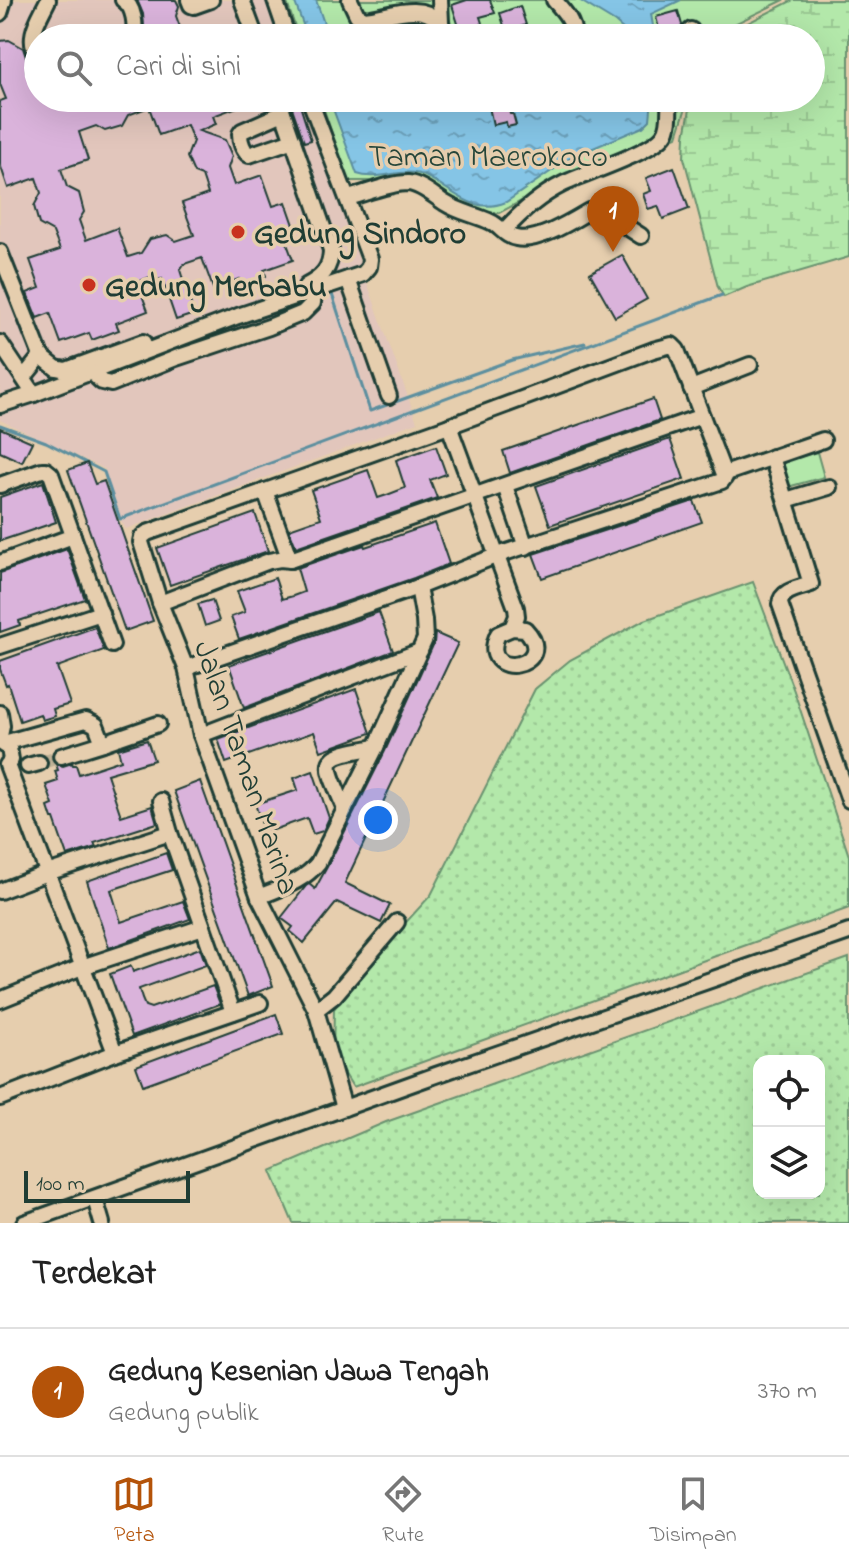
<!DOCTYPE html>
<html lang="id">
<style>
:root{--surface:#fff;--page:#f6f6f6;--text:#222;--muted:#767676;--line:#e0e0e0;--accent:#b45309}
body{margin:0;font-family:"Indie Flower",sans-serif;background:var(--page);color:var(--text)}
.controls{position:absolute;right:24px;bottom:24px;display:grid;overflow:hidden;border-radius:16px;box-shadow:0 8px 32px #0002}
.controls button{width:72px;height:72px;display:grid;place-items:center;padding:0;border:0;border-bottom:2px solid var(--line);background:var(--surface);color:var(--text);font:40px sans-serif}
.scale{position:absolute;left:24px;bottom:20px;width:166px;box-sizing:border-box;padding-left:8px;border:4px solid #1f3d34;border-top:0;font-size:22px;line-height:28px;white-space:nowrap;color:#1f3d34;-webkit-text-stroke:6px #e6ceae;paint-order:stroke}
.you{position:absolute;left:378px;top:820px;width:28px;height:28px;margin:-20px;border:6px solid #fff;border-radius:50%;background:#1a73e8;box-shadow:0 0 0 12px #1a73e833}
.badge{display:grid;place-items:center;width:52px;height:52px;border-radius:50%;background:var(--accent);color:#fff;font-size:26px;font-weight:700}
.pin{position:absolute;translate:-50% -66px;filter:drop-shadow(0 2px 4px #0008)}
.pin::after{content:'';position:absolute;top:42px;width:28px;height:24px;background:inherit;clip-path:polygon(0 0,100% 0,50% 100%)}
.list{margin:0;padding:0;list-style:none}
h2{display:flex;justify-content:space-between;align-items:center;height:104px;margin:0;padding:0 32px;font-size:34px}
h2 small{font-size:26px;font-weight:400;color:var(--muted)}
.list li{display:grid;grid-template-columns:52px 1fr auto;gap:24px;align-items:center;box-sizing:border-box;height:128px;padding:0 32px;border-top:2px solid var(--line)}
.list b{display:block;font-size:30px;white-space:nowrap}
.list p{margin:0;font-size:26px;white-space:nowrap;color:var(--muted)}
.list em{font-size:26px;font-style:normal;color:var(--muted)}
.icon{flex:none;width:44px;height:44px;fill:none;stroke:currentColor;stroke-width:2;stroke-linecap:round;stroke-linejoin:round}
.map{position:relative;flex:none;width:849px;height:1223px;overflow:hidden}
.search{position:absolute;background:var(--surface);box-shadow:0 8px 32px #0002;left:24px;right:24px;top:24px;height:88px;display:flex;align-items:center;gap:20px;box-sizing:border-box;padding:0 28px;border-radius:44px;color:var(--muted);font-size:30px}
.sheet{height:232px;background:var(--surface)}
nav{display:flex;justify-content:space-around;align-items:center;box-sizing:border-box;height:112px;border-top:2px solid var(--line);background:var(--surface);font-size:22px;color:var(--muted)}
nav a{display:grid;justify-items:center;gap:4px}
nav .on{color:var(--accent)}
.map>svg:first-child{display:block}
.built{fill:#e2c6bc}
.grass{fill:url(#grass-dots);stroke:#69926f;stroke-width:2;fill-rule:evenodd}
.wetland{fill:url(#wetland-marsh);stroke:#69926f;stroke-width:2}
.park{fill:#b3e8aa;stroke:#69926f;stroke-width:2}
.water{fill:url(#water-ripples);stroke:#5c8f9f;stroke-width:2}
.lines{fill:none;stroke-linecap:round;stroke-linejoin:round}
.stream{stroke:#5c8f9f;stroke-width:3}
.building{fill:#dab3db;stroke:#1f3d34;stroke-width:2;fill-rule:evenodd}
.minor-tunnel{stroke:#beb196;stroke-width:14;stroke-dasharray:14 7;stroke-linecap:butt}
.minor-casing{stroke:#1f3d34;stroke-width:20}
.minor{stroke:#e6ceae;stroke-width:14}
.poi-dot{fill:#c8321e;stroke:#e6ceae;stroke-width:3}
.labels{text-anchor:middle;stroke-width:7;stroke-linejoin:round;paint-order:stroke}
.park-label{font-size:32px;fill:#26463a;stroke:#e6ceae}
.poi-label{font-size:32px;font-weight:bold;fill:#1f3d34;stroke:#e6ceae;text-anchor:start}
.street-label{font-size:32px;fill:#1f3d34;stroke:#e6ceae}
</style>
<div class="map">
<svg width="849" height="1223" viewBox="0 0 849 1223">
<defs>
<pattern id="grass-dots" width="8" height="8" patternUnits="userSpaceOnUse" patternTransform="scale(2)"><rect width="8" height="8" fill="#b3e8aa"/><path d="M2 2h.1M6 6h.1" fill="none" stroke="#9ac893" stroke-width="1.8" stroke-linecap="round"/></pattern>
<pattern id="wetland-marsh" width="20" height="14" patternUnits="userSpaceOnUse" patternTransform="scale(2)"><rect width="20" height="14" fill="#b3e8aa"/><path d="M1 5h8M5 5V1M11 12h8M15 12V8" fill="none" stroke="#9ac893"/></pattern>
<pattern id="water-ripples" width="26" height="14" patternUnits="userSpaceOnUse" patternTransform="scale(2)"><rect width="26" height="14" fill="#85c5e6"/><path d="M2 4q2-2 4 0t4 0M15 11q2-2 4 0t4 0" fill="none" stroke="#6ca1bb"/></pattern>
</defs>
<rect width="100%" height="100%" fill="#e6ceae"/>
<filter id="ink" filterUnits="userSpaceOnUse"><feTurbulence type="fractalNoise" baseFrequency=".0125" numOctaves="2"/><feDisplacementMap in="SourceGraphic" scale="16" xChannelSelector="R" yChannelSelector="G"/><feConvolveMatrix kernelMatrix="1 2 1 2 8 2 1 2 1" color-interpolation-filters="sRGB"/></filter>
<g filter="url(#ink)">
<path class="built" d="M0 0H266L279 38H38V98H301L417 422 126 529 114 509 105 469 0 420Z"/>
<g class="grass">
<path d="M753 582 794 691 849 856V908L353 1087 333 1055 334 1009 377 954 431 895 535 689 570 660 642 621Z"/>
<path d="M849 958V1223H293L271 1171 386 1122ZM759 1061H819V1193H759Z"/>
</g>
<path class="wetland" d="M793 0H849V257L747 287 724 297 718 287 684 158 685 136 692 98H811V38H734L732 31Z"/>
<g class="park">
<path d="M286 0H784L728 27 730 38H299Z"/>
<path d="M320 98H689L677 136 544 189 499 213 466 210 425 181H348Z"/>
<path d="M817 452 824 477 784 488 777 463Z"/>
</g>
<g class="water">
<path d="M294 0H316L329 38H308Z"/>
<path d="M579 0H681L651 14 655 38H626L625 31 615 22Z"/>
<path d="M329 98H530L535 108C550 113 561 113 570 98H652L650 120 643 127 572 157 506 202C472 216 453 189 425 176 403 166 379 182 357 174Z"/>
</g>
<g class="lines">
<g class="stream">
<path d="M331 291 370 411 512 360 585 343"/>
<path d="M0 425 46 442 104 472 120 519 722 295"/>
</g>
</g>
<g class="building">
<path d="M137 0H176L179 6 176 16 184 38H155L152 30 144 27 143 14Z"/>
<path d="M467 0H490L495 13 480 17 483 26 461 33 452 5Z"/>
<path d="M520 6 526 25 506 32 500 13Z"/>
<path d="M678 11 682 25 680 31 661 36 656 17Z"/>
<path d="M9 40 23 48 28 63 26 70 32 89 38 87V98H67L71 109 86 104 90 98H237L240 106 213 116 216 124 199 131 225 140 232 156 228 168 234 185 262 175 273 206 286 202 294 225 282 230 293 260 264 270 266 276 241 285 239 279 213 288 202 258 184 264 180 270 194 314 176 320 162 279 158 280 153 276 137 282 148 311 116 323 119 330 92 340 89 333 61 343 50 313 37 318 27 293 40 288 30 260 60 250 53 232 39 224 34 206 41 193 36 178 8 188 0 164V101L6 99 0 84V41ZM149 107 159 135 187 125 193 141 187 157 194 173 202 176 208 194 182 203 194 235 176 241 167 235 150 239 141 253 128 257 117 228 86 240 79 220 84 212 79 193 67 187 61 169 88 160 79 132 96 126 105 131 122 126 128 115Z"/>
<path d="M487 98H506L510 114H513L516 125 507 127 506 122 493 125Z"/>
<path d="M298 99 311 140 304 142 290 102Z"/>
<path d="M674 167 689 209 663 219 658 206 648 209 643 194 651 191 646 178Z"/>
<path d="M622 255 647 299 615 317 590 273Z"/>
<path d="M653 399 660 420 510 473 503 451Z"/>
<path d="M0 428 32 442 22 462 0 452Z"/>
<path d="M670 439 684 479 550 525 536 486Z"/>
<path d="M436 446 446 474 430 480 437 498 296 547 289 529 321 518 311 490 368 470 378 498 387 495 405 488 396 460Z"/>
<path d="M87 463 95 484 104 481 153 621 125 631 68 470Z"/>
<path d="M43 482 56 522 0 541V497Z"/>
<path d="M694 501 702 522 542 578 533 554Z"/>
<path d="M255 513 268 551 170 585 157 548Z"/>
<path d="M435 523 449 564 414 578 239 639 231 617 245 612 237 591 275 578 282 599 293 596 304 592 297 568 364 545 365 547Z"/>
<path d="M67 549 85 599 19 621 20 625 0 632V573Z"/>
<path d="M212 600 219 621 205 626 198 604Z"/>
<path d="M379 612 393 651 244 708 229 665Z"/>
<path d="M95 627 104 650 57 667 70 704 53 709 55 716 42 720 40 714 20 721 8 684 6 685 0 669V661Z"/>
<path d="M435 633 458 643 345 883 390 905 381 923 337 902 304 943 290 931 293 927 281 918 306 886 309 884 315 889 327 867 385 751 434 643Z"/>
<path d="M356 689 371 733 321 751 314 732 226 763 218 739Z"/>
<path d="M147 740 154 760 107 774 121 816 152 806 157 823 94 843 96 847 67 856 54 819H52L48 807 53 805 46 785 58 781 55 771 58 770 56 764 63 766 72 763 73 765H76L79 774 121 760 118 749Z"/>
<path d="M313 771 329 818 323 831 313 834 307 818 265 833 255 804 298 790 294 778Z"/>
<path d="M200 781 273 986 248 996 174 791Z"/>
<path d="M166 853 172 870 111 890 121 922 183 901 190 919 109 948 87 881Z"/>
<path d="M200 948 206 965 139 989 142 999 145 1006 151 1008 213 986 220 1004 132 1036 110 974 131 966 133 972Z"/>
<path d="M276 1014 283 1034 143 1085 136 1066Z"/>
</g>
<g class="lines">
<path class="minor-tunnel" d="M39 763 61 756"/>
<g class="minor-casing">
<g id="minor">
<path d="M123 0C134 6 137 27 132 38"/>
<path d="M189 0 191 5 194 6 211 0"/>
<path d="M242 0 256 38"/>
<path d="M275 0 288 38"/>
<path d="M350 0 357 15 365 19C388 17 418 1 439 21 443 25 445 33 448 38"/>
<path d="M440 0 441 22"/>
<path d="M554 0C563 10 576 24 573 38"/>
<path d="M0 13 4 0"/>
<path d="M688 38 691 30"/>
<path d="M38 57C25 37 39 19 48 0"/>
<path d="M278 98 331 250C331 268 322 278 306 286"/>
<path d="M283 113 242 131 240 134C240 141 243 151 249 155L293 140"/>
<path d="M348 198C366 193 390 183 408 183 421 184 434 196 445 203 459 212 476 215 491 222 500 226 506 237 516 238 537 243 572 221 589 211L613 218 641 236"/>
<path d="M504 231C521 212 539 196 563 184 586 173 651 153 664 135 671 126 669 109 669 98"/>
<path d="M0 252 41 356 24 377"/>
<path d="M348 279 389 396"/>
<path d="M0 343 34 394 238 316 363 274 369 267 370 259 309 98"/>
<path d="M41 356 56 368 66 370 143 342"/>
<path d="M91 372 102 382 111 384 176 358 269 327 303 313 313 303 314 283"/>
<path d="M691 388 750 365"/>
<path d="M0 405 34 394"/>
<path d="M449 426 516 608 517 616 512 628 498 634C476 683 562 668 525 629L512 628"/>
<path d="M772 457 811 584C800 588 781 590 780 604L849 800"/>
<path d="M724 474 823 440"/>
<path d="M0 485 42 470H46L51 474 112 645"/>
<path d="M505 486 526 547"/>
<path d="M265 491 290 560"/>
<path d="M786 500 829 487"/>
<path d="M0 563 73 536"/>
<path d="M160 603 269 561 280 559 290 560 702 416"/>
<path d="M0 646 101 613"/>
<path d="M186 668 418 587 498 555 722 481 725 477 724 474 677 350 672 345 653 350 449 426 147 533 142 537 141 542 160 603 186 668 201 735 259 897 316 1010 344 1108"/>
<path d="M0 713 2 726 0 736"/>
<path d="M201 735 420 651"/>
<path d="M0 742 9 748 11 760 7 765 115 1053 260 1003"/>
<path d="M4 743 86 720 96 725 103 743 158 724"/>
<path d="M61 756 103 743"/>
<path d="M28 766 39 763"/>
<path d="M161 801 170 833 233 1012"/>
<path d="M345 809C323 757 318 757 376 747"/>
<path d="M0 891 47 873 170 833"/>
<path d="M259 897C280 888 303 882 318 863L376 747 425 639 424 620 418 587"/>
<path d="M0 1000 82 967 203 927"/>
<path d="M316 1010 334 996 397 922"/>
<path d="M0 1098 115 1053"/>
<path d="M95 1199 102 1223"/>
<path d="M24 1223 436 1075 849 932"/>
</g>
</g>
<use href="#minor" class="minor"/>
</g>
</g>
<g class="poi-dot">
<circle cx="238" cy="232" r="8"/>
<circle cx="89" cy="285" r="8"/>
</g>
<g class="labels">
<g class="park-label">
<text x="488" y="166">Taman Maerokoco</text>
</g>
<g class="poi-label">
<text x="254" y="243">Gedung Sindoro</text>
<text x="105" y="296">Gedung Merbabu</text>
</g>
<g class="street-label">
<text transform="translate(248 767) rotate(71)" y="11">Jalan Taman Marina</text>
</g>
</g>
</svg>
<div class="controls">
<button><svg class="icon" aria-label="locate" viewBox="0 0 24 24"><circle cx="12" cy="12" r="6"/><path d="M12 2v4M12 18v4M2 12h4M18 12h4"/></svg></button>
<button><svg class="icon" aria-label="layers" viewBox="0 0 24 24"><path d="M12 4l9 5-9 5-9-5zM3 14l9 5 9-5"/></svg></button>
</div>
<div class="scale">100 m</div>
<div class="you"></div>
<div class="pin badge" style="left:613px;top:252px">1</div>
<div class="search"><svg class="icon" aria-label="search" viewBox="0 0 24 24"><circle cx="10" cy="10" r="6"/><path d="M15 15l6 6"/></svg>Cari di sini</div>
</div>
<section class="sheet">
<h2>Terdekat<small></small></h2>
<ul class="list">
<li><span class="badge">1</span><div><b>Gedung Kesenian Jawa Tengah</b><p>Gedung publik</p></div><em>370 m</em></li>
</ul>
</section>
<nav>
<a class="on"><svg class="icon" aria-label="map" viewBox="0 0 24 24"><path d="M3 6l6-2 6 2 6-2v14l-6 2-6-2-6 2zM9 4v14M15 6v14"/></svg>Peta</a>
<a><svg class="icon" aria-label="directions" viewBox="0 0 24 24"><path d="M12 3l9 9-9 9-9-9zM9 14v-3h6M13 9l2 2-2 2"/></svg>Rute</a>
<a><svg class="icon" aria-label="saved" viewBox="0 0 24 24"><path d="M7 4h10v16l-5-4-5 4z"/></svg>Disimpan</a>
</nav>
